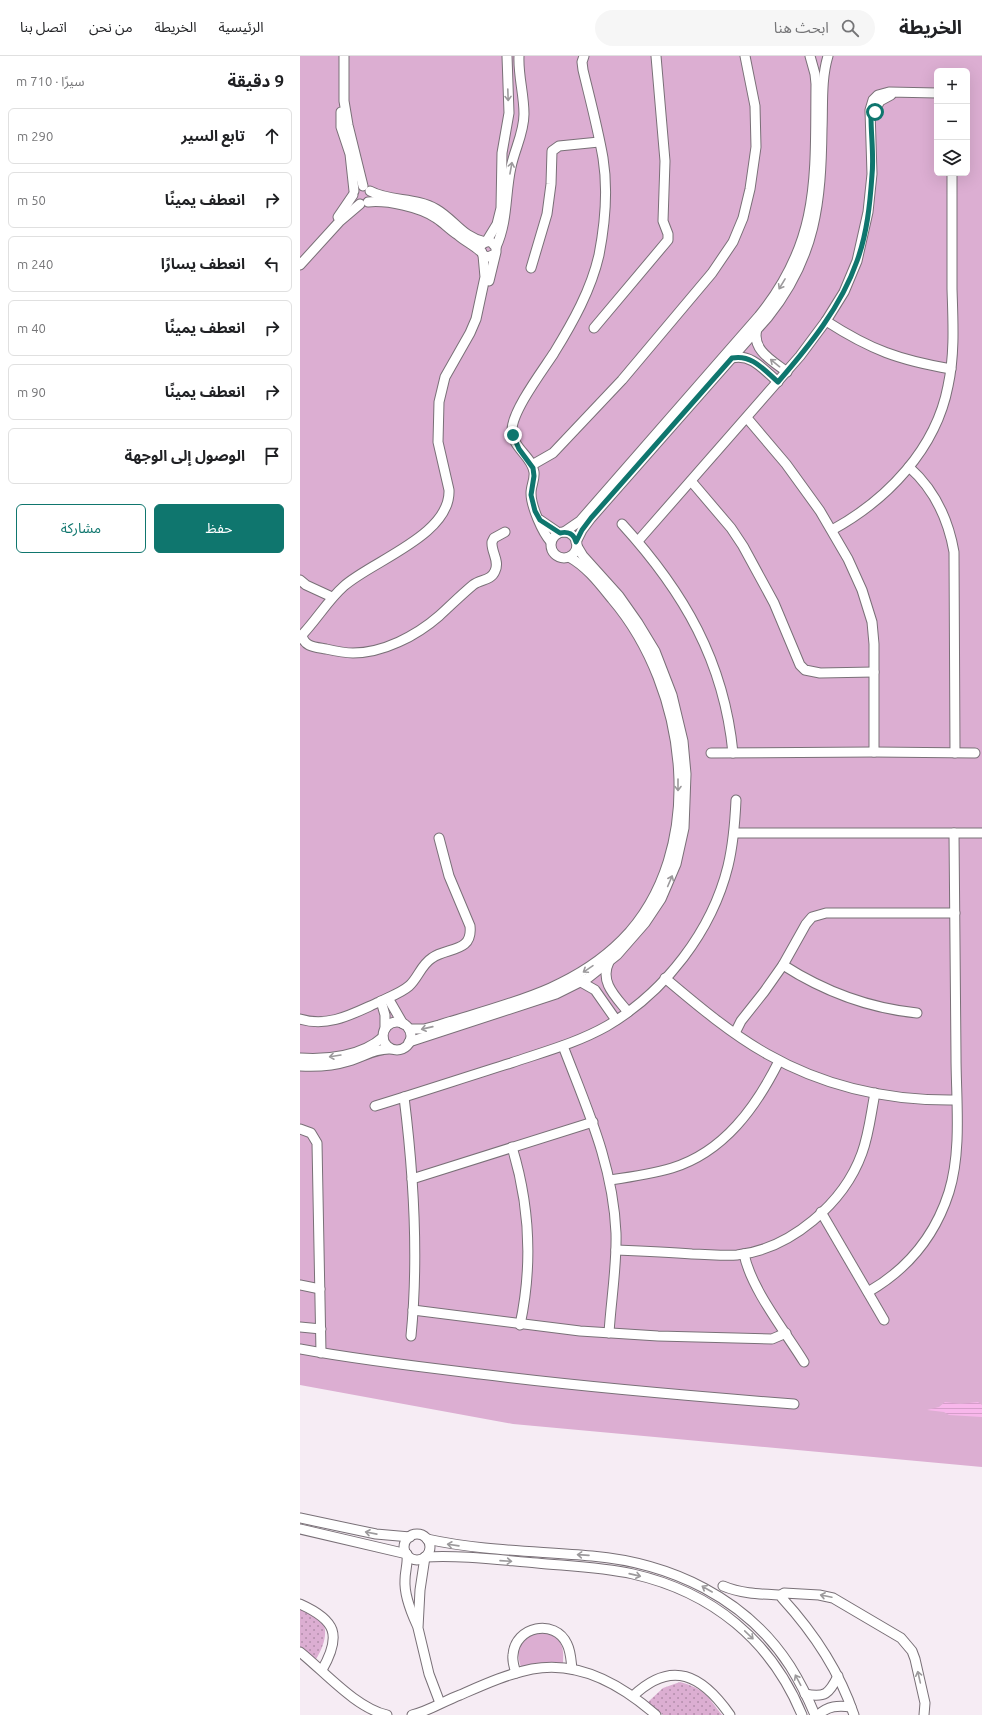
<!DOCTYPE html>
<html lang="ar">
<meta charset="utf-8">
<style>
:root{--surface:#fff;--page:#f6f6f6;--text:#202124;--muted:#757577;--line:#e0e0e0;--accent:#0f766e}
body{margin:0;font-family:Ubuntu,"Noto Sans Arabic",sans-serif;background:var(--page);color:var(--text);direction:rtl}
.controls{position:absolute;right:12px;top:12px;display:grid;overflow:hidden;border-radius:6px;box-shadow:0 4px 16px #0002}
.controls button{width:36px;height:36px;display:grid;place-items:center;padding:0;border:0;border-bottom:1px solid var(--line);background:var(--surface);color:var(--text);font:20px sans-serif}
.stop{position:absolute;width:12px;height:12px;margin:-9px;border:3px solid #0f766e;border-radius:50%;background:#fff}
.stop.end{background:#0f766e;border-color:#fff;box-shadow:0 1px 4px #0008}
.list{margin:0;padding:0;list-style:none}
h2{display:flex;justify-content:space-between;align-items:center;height:52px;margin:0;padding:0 16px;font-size:17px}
h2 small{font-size:13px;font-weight:400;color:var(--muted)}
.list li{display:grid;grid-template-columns:26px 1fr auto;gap:12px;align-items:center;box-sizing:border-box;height:56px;margin:0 8px 8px;padding:0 8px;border:1px solid var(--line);border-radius:6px}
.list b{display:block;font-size:15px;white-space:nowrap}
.list em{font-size:13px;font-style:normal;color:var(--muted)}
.actions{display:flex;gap:8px;padding:12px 16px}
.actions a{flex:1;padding:9px 0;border:1px solid var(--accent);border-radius:6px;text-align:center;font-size:14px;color:var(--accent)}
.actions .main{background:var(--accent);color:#fff}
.icon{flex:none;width:22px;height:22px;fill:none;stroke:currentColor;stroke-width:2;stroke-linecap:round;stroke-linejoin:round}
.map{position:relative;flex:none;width:682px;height:1659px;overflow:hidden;direction:ltr}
header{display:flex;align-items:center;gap:24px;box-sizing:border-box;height:56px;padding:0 20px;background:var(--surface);border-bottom:1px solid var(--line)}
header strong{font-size:19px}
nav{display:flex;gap:22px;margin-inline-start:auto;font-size:14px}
.search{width:280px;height:36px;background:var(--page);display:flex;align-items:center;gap:10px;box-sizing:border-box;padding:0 14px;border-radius:22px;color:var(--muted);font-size:15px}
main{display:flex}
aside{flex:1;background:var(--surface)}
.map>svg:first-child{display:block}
.grass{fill:#dcaed2;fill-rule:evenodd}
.park{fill:url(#park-dots)}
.water{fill:url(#water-rules)}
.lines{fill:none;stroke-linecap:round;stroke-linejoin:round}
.minor-casing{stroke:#797077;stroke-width:11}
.minor{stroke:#fff;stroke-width:9}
.oneway{stroke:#9c9a9c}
.route{stroke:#0f766e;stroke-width:5}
</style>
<header>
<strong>الخريطة</strong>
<div class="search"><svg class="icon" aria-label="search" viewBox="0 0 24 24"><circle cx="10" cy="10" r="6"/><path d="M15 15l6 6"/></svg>ابحث هنا</div>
<nav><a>الرئيسية</a><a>الخريطة</a><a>من نحن</a><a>اتصل بنا</a></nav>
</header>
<main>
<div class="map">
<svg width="682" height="1659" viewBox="0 0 682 1659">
<defs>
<pattern id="park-dots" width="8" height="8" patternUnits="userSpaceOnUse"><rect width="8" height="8" fill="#dcaed2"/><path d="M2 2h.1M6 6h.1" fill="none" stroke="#b38eab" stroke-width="1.8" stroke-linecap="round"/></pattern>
<pattern id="water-rules" width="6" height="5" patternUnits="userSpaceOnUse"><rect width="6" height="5" fill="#f8b7eb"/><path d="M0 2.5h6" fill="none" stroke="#d59eca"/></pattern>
</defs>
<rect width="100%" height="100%" fill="#f6ecf4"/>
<g class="grass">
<path d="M0 0H682V1411L213 1368 0 1329ZM637 15H667V117H637Z"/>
<path d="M238 1576C258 1578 265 1586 263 1607H248L221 1611C215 1593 220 1583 238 1576Z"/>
</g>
<g class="park">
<path d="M0 1551C6 1554 15 1557 19 1561 31 1574 23 1592 15 1605L0 1591Z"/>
<path d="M380 1626C404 1633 407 1639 422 1659H363L348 1646 363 1632Z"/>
</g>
<path class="water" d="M645 1346 660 1348 678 1346 682 1349V1361L649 1359 644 1356 627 1354 639 1351Z"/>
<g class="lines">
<g class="minor-casing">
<g id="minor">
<path d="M44 0V45L48 69 63 130"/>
<path d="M41 56V71L50 98 54 135"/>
<path d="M571 61 580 45 591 39"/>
<path d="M70 135C90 146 116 141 136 153 155 164 162 181 185 186"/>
<path d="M68 146C87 144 120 151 136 162 144 167 150 174 158 179 165 185 173 189 180 195"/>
<path d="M38 161 53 139"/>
<path d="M186 186 197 168 201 152 202 97 209 57 207 0"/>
<path d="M196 191C208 165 205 138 211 111 215 92 224 77 224 58 224 38 218 19 219 0"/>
<path d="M0 209 40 165 60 148"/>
<path d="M231 212 247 158 251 128 252 95 259 90 299 86"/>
<path d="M189 225 196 196V191L191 186C185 185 182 187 180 192L183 199 188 201 195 198"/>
<path d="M526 265C571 294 599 304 651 313"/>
<path d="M294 272 368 184V178L363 165 365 105 356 0"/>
<path d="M457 273C451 294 473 305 487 316"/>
<path d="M432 302C451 297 464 314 478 326"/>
<path d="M447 362 486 408 520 455 548 503 562 534 572 566 574 588V696"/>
<path d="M232 409 253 397 322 324 412 217 433 186 443 162 450 133 456 91 455 50 445 0"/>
<path d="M609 411C635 434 648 462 654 496L655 697"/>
<path d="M391 425 431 472 443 490 474 547 500 609 505 614 520 617 574 616"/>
<path d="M240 464 259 477"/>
<path d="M322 468C384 536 424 605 433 697"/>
<path d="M532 474C587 444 636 393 648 330 655 298 653 265 652 233 652 194 652 156 652 117"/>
<path d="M264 476 280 465 459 260C521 184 515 119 516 28L515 18 510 0"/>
<circle cx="264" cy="489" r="13"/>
<path d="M338 485 500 300 526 265 544 236 557 205 568 156 572 118 570 54 573 44 578 39 589 36 637 37"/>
<path d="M251 486C242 476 231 450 231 437 231 430 235 423 234 416 232 400 212 392 212 374 212 355 243 314 254 297 273 266 291 234 299 199 305 168 308 133 303 102 298 73 290 43 283 14L282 6 284 0"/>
<path d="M276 486 282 474 291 462 468 261C516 201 521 146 522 73 523 49 521 23 528 0"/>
<path d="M0 524 6 529 32 541"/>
<path d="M2 579C4 591 15 591 26 593 35 595 44 597 53 597 83 597 116 580 139 560 150 550 161 539 173 529 180 523 191 525 195 515 200 505 191 496 192 486L194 482 205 476"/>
<path d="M0 581C16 565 27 545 44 530 72 505 151 479 149 434L138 386 139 346 145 321 170 277 176 263 185 221 183 199"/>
<path d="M411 697 574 696 675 697"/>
<path d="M434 777H682"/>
<path d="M309 906C299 926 316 941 328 956"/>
<path d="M483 909C525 936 568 952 617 957"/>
<path d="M365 922C397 949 430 977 467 998 525 1031 590 1045 656 1044"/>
<path d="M281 926 295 934 316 964"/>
<path d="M88 942 103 968"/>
<path d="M81 945 85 959V973"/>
<path d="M0 963C29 972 54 957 79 946 89 941 101 937 109 930 118 922 121 909 132 902 147 891 173 897 170 870L149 820 139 782"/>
<circle cx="97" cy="980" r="14"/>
<path d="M109 973H124L139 969C206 948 271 935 322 884 410 794 388 632 312 543 299 527 287 511 269 501"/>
<path d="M435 977 441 965 464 936 483 909 506 868 512 861 526 857H655"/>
<path d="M109 986 256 938 288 922 317 899 345 867 361 843 376 808 384 772 386 718 383 685 372 639 355 595 338 567 319 540 283 500 277 490"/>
<path d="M263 990C287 1053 313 1108 316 1177 317 1210 311 1244 309 1277"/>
<path d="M0 1002C27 1004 62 1000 83 981"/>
<path d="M0 1010C17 1011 33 1010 49 1005 63 1001 76 992 91 993"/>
<path d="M104 1041C114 1121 119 1200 111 1280"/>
<path d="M75 1050C121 1036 166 1021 211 1007 243 996 277 987 307 970 365 936 412 875 428 810 433 789 435 766 436 744"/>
<path d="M0 1073 11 1077 17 1087 21 1297"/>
<path d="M212 1091C230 1150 233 1208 220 1269"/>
<path d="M112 1123 293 1066"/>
<path d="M310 1124C331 1121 352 1118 372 1112 424 1096 456 1051 479 1005"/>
<path d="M521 1156 584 1264"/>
<path d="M316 1194C341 1195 366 1196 392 1198 407 1198 422 1200 437 1199 491 1193 544 1147 562 1097 569 1078 571 1057 575 1037"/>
<path d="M444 1198C451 1233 485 1275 504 1306"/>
<path d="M0 1229 20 1233"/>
<path d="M568 1236C608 1213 635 1180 649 1136 662 1094 656 1043 656 1000 655 926 655 851 654 777"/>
<path d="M113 1254 280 1275 358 1280 472 1283 486 1277"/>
<path d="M0 1271 21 1273"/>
<path d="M0 1293C59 1304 120 1311 180 1318 284 1331 389 1340 494 1348"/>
<path d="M0 1462 76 1478 110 1481"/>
<path d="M0 1473 107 1498"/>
<circle cx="117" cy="1491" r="13"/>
<path d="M127 1483C181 1495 237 1495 292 1500 371 1507 446 1542 490 1610 500 1626 508 1642 515 1659"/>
<path d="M107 1499C108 1508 105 1515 105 1524 104 1539 111 1556 117 1569"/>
<path d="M125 1501C162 1499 200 1504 237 1507 269 1510 302 1511 333 1518 412 1536 471 1584 502 1659"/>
<path d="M125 1501 120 1534 118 1572 129 1618 140 1647"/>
<path d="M423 1530C442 1538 461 1538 481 1539"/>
<path d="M0 1548C36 1564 42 1579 22 1614"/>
<path d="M0 1596C25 1616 56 1652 87 1659"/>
<path d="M216 1617C214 1611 212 1605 213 1599 215 1570 255 1562 267 1588 271 1596 271 1605 272 1613"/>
<path d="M505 1638C525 1642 529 1638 538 1620"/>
<path d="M333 1640C372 1603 402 1619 430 1659"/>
<path d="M112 1659C129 1655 144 1645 160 1639 183 1629 207 1618 232 1613 279 1604 322 1629 356 1659"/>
<path d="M518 1659C528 1650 538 1649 551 1651"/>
<path d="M554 1659C539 1614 514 1577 482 1542L481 1539 484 1537 519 1539 533 1542 601 1582 612 1595 615 1603 625 1647 624 1659"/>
</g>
</g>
<use href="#minor" class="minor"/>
</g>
<defs><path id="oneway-shaft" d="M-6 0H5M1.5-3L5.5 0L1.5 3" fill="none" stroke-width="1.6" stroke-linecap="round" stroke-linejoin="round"/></defs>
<g class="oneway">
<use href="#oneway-shaft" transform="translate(208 39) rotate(88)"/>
<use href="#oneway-shaft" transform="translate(211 112) rotate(-80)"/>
<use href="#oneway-shaft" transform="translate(482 228) rotate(121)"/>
<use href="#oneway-shaft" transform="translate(475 307) rotate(-141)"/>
<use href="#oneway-shaft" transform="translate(378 729) rotate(90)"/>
<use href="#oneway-shaft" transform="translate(370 825) rotate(-67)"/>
<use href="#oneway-shaft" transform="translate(288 913) rotate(146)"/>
<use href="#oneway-shaft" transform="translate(127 972) rotate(167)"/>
<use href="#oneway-shaft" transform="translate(35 1000) rotate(171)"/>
<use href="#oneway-shaft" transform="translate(71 1477) rotate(-169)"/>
<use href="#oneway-shaft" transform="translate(153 1489) rotate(-172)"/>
<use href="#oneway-shaft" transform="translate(283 1499) rotate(-176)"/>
<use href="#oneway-shaft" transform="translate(206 1505) rotate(4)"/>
<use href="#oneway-shaft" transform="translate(335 1519) rotate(13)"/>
<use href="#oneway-shaft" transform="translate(407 1533) rotate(-150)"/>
<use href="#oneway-shaft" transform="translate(526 1540) rotate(-168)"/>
<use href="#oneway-shaft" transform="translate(449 1579) rotate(44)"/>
<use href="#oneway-shaft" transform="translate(619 1621) rotate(-103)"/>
<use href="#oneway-shaft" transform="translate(498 1624) rotate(-118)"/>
</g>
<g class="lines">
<path class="route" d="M213 379 219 393 233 412 234 420 231 439 235 455 240 464 260 477C268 475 274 478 276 486L282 474 291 462 432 302C452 298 464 314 478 326 509 290 541 251 557 205 567 178 570 148 572 119 574 100 571 80 571 61L575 56"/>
</g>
</svg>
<div class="controls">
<button>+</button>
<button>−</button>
<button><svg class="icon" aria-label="layers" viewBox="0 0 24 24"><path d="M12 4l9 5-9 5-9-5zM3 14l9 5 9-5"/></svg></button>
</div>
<div class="stop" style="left:575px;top:56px"></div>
<div class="stop end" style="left:213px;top:379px"></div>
</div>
<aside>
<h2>9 دقيقة<small>سيرًا · 710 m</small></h2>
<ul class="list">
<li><svg class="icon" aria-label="ahead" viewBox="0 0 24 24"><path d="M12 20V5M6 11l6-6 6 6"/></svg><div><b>تابع السير</b></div><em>290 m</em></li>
<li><svg class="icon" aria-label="right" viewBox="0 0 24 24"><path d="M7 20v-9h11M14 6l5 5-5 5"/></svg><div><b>انعطف يمينًا</b></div><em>50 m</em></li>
<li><svg class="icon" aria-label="left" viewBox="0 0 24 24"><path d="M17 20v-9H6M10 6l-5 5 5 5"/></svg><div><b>انعطف يسارًا</b></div><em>240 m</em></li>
<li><svg class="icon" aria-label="right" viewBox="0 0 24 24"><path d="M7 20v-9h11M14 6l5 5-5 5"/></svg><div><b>انعطف يمينًا</b></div><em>40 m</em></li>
<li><svg class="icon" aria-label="right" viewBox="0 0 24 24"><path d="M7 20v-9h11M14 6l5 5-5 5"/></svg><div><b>انعطف يمينًا</b></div><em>90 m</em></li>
<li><svg class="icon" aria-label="arrive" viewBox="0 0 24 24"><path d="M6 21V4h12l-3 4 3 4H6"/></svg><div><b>الوصول إلى الوجهة</b></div></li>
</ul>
<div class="actions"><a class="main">حفظ</a><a>مشاركة</a></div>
</aside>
</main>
